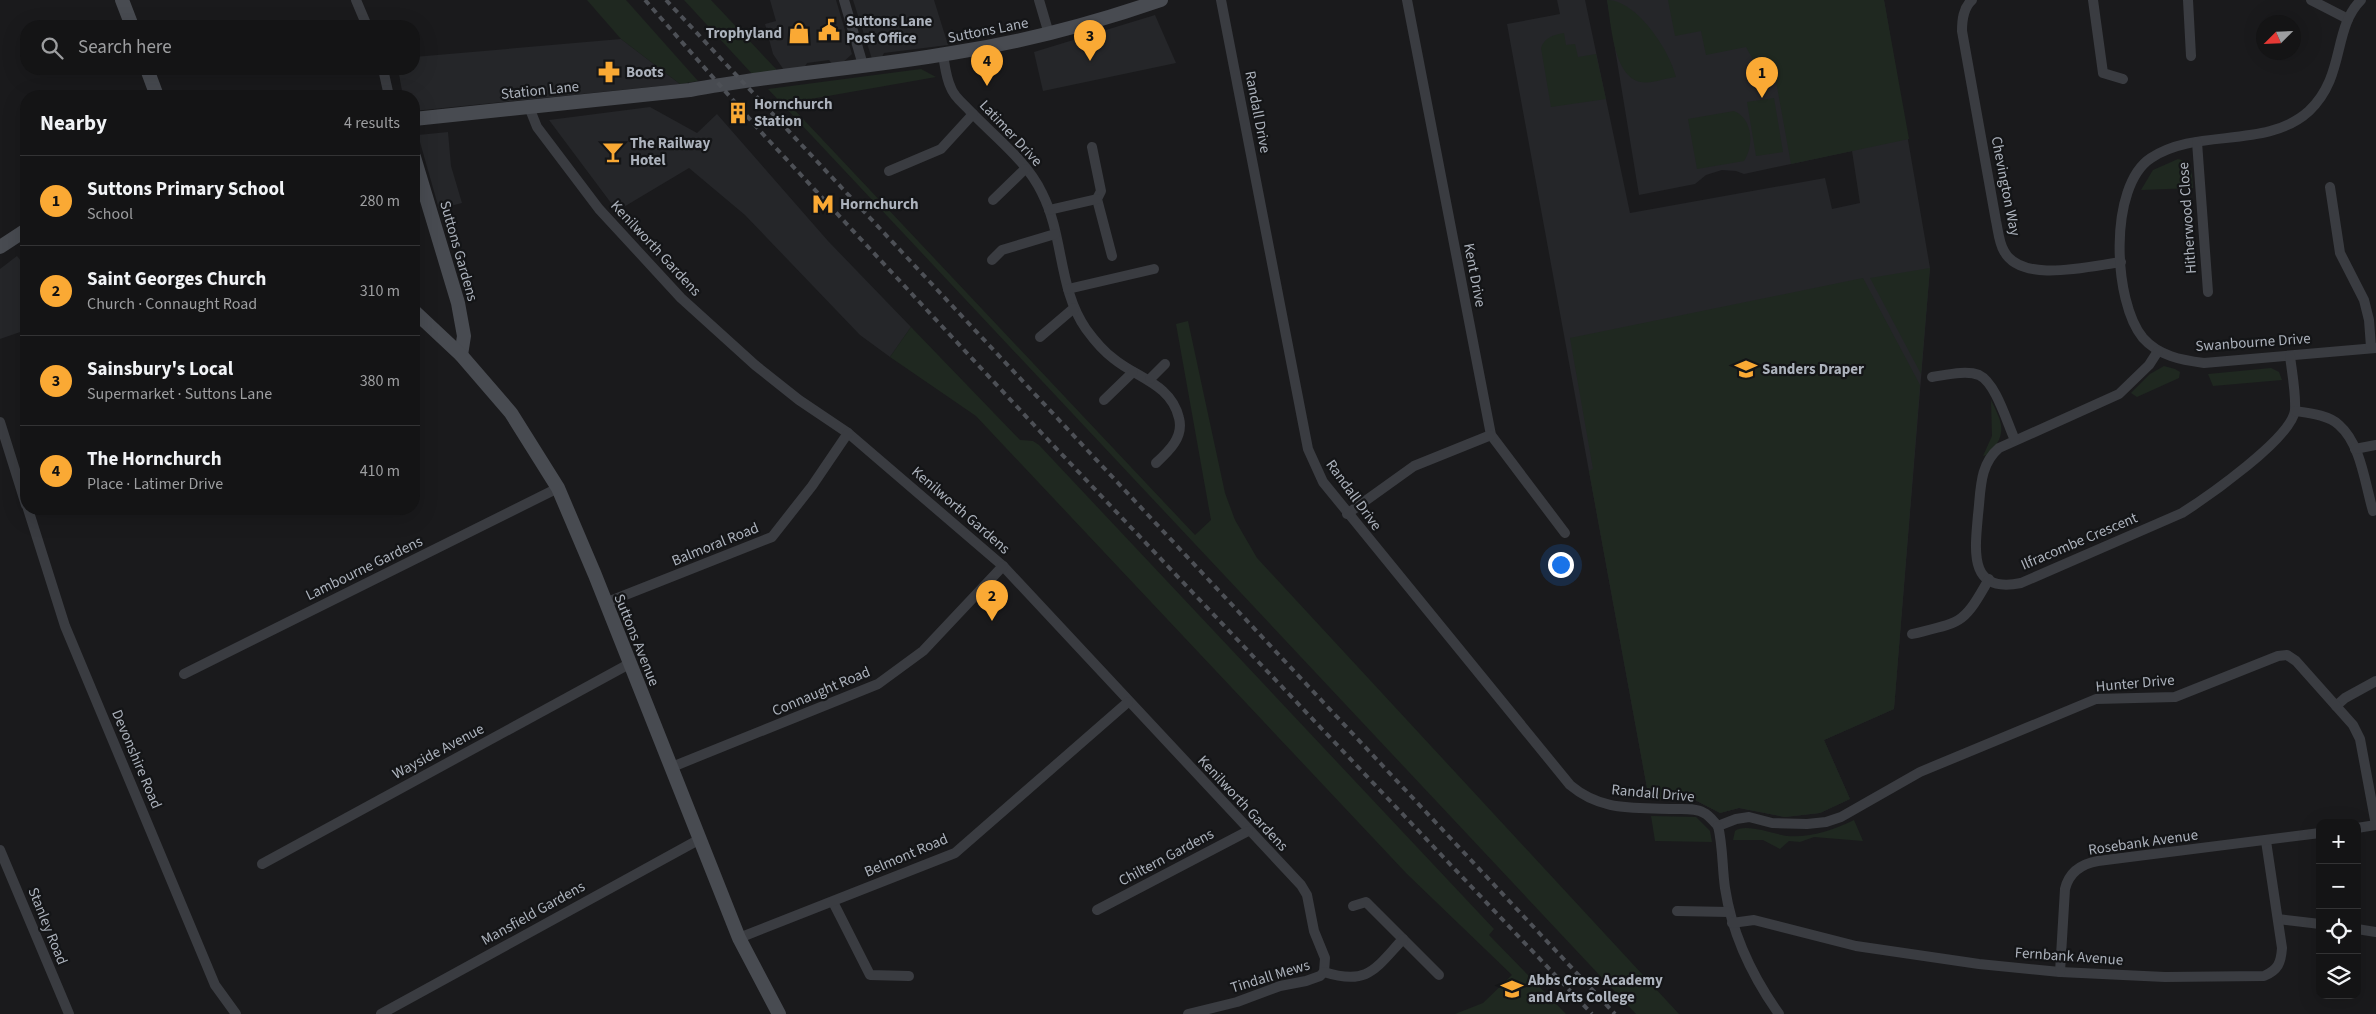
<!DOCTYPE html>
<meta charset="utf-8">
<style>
:root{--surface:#141415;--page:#212122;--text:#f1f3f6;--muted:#9d9ea0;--line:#333334;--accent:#faa934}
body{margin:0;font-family:"Source Sans 3",sans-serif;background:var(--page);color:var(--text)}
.controls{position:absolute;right:15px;bottom:15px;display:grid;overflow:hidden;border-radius:10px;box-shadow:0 5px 20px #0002}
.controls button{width:45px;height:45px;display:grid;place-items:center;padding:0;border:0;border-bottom:1px solid var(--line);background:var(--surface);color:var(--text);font:25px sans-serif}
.compass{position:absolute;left:2256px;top:15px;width:45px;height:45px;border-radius:50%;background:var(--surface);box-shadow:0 5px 20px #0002;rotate:246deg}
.you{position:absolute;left:1560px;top:564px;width:18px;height:18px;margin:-12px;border:4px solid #fff;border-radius:50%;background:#1a73e8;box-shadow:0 0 0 8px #1a73e833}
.badge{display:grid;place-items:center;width:32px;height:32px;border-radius:50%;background:var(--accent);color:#111;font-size:16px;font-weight:700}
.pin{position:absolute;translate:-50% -41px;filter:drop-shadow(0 1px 2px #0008)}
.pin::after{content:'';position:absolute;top:26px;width:18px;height:15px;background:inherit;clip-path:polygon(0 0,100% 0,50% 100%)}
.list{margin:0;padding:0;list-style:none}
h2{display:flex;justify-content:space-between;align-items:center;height:65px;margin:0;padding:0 20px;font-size:21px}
h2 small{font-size:16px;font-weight:400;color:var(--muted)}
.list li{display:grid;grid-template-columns:32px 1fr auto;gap:15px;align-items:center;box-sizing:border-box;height:90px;padding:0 20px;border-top:1px solid var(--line)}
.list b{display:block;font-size:19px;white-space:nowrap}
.list p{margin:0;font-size:16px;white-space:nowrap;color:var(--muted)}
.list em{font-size:16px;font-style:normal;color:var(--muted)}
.icon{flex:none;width:28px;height:28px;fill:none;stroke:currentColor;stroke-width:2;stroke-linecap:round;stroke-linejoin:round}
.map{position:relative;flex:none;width:2376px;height:1014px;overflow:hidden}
.search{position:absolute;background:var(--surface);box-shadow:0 5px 20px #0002;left:20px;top:20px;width:400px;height:55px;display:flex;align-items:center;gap:12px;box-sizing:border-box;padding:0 18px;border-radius:20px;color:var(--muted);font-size:19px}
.panel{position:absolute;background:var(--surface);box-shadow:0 5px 20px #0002;left:20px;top:90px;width:400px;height:425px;border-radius:20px}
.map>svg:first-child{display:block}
.built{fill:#252629}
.green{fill:#1f2820}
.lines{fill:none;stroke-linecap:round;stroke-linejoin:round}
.street{stroke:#3a3c41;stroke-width:10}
.secondary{stroke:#484b51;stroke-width:14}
.rail{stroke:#4d5056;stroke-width:4;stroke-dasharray:6 5;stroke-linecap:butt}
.labels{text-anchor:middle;stroke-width:4.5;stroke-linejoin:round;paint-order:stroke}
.poi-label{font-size:15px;font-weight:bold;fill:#acb2bc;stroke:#141517;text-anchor:start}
.street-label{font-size:15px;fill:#acb2bc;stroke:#141517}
</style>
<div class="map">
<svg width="2376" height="1014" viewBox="0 0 2376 1014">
<rect width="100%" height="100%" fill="#1a1a1c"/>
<g class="built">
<path d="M770 0H836L852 54 841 64 833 65 829 60 807 63 803 70 786 73 773 54 765 24 776 21Z"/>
<path d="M853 0H934L948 45 884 53 882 57 872 59Z"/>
<path d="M1557 0H1585L1630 213 1825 178 1832 209 1860 203 1852 151 1744 174 1736 171 1722 170 1706 175 1695 184 1639 195 1607 0H1884L1930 268 1894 709 1824 740 1850 799 1820 813 1785 817 1739 808 1720 813 1695 800 1649 799 1507 24 1560 14Z"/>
<path d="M1155 15 1176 63 1043 91 1034 52Z"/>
<path d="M621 39 680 84 414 111V96H403L398 69H414V57Z"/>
<path d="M650 107 697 133 717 114 828 241 911 327 890 357 860 335 745 215 689 168 617 211 549 120Z"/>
<path d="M448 132 451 166 462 203 439 209 418 135Z"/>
<path d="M17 256 26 267V330L0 339V269Z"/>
</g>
<g class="green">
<path d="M587 0H626L698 81 680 84 621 39Z"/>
<path d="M684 0H711L776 69V74L754 76Z"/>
<path d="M1607 0C1637 0 1670 51 1676 77 1666 78 1651 84 1641 82 1613 77 1611 22 1607 0Z"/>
<path d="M1668 0H1884L1909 139 1791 164 1774 70 1760 72 1746 47 1706 55 1701 31 1675 36Z"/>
<path d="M1564 33 1566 45 1575 44 1578 57 1596 54 1606 99 1551 107 1541 48C1545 37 1553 35 1564 33Z"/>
<path d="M921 69 936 77 788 103 1195 535 1211 520 1176 324 1188 321 1225 493 1235 520 1257 558 1679 1014H1636L768 89Z"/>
<path d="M1774 98 1783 152 1756 156 1747 102Z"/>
<path d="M1734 111C1753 119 1754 146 1744 161L1697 169 1688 119Z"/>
<path d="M2178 159C2193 163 2192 174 2193 188L2141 190 2153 170Z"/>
<path d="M1930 268 1921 374 1870 278Z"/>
<path d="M1863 278 1920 385 1894 709 1824 740 1850 799 1820 813 1785 817 1739 808 1720 813 1695 800 1649 799 1589 471 1593 469 1570 338Z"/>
<path d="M911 327 1020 440 1033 441 1039 445 1494 929 1489 935 1566 1014H1455L1483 1003 1512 975 1407 874 976 416 890 357Z"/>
<path d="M2164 366 2175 369 2180 372 2179 378 2137 397 2131 393 2150 374Z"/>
<path d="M2271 368 2279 372 2282 380 2213 386 2208 374Z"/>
<path d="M1991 400C2000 419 2008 431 1993 449 1989 453 1989 455 1983 456L1992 436Z"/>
<path d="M1651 816 1696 817 1710 831 1712 842 1655 841Z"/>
<path d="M1854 820 1863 841 1814 837 1800 842 1789 841 1780 849 1763 840H1733L1735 831C1745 823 1773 834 1787 836 1810 838 1834 830 1854 820Z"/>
</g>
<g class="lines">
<g class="street">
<path d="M356 0 367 26"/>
<path d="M844 0 863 65"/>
<path d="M1039 0 1049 34"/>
<path d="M1221 0 1308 449 1323 482 1570 785C1602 812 1634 807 1674 809 1683 809 1696 808 1704 813 1709 815 1714 822 1718 826"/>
<path d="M1407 0 1491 435 1565 533"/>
<path d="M1972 0C1963 8 1962 20 1962 31L1996 221C1998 230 1999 243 2004 251 2021 284 2090 266 2121 262"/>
<path d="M2093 0 2103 73 2123 79"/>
<path d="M2188 0 2191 56"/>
<path d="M2311 0 2348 19"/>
<path d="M2361 0C2332 29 2346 76 2309 111 2266 150 2198 127 2151 158 2108 186 2113 302 2143 338 2159 356 2181 360 2204 363L2376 348"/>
<path d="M943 55C945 66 946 78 951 88 954 97 964 104 970 111 994 136 1027 161 1042 193 1064 236 1058 289 1086 329 1094 340 1103 351 1114 359 1137 378 1171 384 1179 418 1184 437 1169 451 1156 463"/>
<path d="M383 69 389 96"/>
<path d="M529 107 537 127 599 209 681 298 755 365 799 400 848 433 1003 566 1301 885 1307 895 1314 931 1325 958 1324 972"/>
<path d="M2197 142 2208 292"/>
<path d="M1092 147 1101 191 1097 199 1112 256"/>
<path d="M889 171 941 149 973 114"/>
<path d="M2330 187 2340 253 2364 300 2369 320 2371 347"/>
<path d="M993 200 1025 169"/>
<path d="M1049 210 1097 199"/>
<path d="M992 260 1002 250 1055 234"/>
<path d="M1068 289 1154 269"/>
<path d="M1040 337 1074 308"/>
<path d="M2158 351 2149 365 2119 394 1999 448C1979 465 1981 490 1978 515 1975 550 1968 594 2021 583L2182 513C2207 497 2292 438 2295 410 2296 393 2292 373 2290 356"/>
<path d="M1932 377C1946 375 1966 370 1979 375 1996 383 2007 423 2015 440"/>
<path d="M1150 379 1165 364"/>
<path d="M1104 400 1133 372"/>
<path d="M2295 411C2308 413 2329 415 2339 425 2361 444 2365 484 2373 511"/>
<path d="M0 422 26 505"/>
<path d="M2355 449 2376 445"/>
<path d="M28 509 65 626 215 985 236 1014"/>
<path d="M1347 514 1414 466 1491 435"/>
<path d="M605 603 772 537 812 486 848 433"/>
<path d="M1912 634C1962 622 1963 625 1989 579"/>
<path d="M184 674 558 488"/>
<path d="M2336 706 2345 698 2376 681"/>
<path d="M672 767 878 684 923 651 1003 566"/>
<path d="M1718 826 1736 819 1749 817 1772 823 1807 824 1826 822 1841 817 1920 772 2096 699 2175 697 2278 656 2287 655 2296 661 2353 725 2360 739 2376 825"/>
<path d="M1718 826C1723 846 1722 867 1725 888 1732 934 1752 976 1779 1014"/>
<path d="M2357 828 2376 825"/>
<path d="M0 850 69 1014"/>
<path d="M262 864 629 664"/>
<path d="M833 902 870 975 909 976"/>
<path d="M1353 906 1366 902 1439 975"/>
<path d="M1097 910 1248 831"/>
<path d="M1677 911 1729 912"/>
<path d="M2278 919 2320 924"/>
<path d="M1732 923 1754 920 1856 946 1979 964 2060 972 2165 977 2264 976C2278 970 2281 963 2282 948L2266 841"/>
<path d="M2357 929 2376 932"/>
<path d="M739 938 955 853 1128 702"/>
<path d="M2060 972 2065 889C2069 872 2081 864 2098 861L2320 833"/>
<path d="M381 1014 700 839"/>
<path d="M1188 1014 1237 1002 1280 986 1306 981 1320 976 1324 972C1368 986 1375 969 1403 939"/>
</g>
<g class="secondary">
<path d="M122 0 132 26"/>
<path d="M147 69 157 96"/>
<path d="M414 119 690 90C776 74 865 68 952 53 1023 42 1092 24 1161 0"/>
<path d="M414 157 458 303 464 336 461 355"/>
<path d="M0 247 26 230"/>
<path d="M414 311 461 355 511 413 558 488 595 575 739 938 779 1014"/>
</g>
<g class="rail">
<path d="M645 0 761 132 1034 425 1592 1014"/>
<path d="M666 0 1615 1014"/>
</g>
</g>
<defs>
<g id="civic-bare" transform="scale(1.725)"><path d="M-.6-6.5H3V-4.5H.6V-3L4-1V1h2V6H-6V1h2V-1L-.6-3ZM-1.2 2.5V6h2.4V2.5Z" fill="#faa934" stroke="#141517" stroke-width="2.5" paint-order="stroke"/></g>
<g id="shop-bare" transform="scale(1.725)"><path d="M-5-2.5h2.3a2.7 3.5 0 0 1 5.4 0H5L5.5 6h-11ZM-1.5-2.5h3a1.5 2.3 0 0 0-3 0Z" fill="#faa934" stroke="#141517" stroke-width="2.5" paint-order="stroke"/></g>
<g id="pharmacy-bare" transform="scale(1.725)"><path d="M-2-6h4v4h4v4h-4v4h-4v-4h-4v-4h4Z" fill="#faa934" stroke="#141517" stroke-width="2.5" paint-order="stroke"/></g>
<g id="building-bare" transform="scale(1.725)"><path d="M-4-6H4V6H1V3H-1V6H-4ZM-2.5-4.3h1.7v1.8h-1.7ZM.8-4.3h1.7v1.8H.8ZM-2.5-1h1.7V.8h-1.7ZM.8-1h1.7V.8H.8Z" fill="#faa934" stroke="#141517" stroke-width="2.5" paint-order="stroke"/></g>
<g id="bar-bare" transform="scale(1.725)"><path d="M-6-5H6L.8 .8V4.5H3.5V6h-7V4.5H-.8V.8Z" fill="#faa934" stroke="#141517" stroke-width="2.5" paint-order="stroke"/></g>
<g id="metro-bare" transform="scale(1.725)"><path d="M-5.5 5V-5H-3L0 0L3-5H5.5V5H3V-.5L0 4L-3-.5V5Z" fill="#faa934" stroke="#141517" stroke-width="2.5" paint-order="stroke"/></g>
<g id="school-bare" transform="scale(1.725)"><path d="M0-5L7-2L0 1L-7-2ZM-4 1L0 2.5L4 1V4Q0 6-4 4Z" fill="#faa934" stroke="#141517" stroke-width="2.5" paint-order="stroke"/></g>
</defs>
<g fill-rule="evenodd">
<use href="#civic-bare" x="829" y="30"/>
<use href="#shop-bare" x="799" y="33"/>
<use href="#pharmacy-bare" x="609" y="72"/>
<use href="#building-bare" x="738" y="113"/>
<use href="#bar-bare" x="613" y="152"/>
<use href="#metro-bare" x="823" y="204"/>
<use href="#school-bare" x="1746" y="369"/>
<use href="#school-bare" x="1512" y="989"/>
</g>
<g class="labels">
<g class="poi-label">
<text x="846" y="26">Suttons Lane<tspan x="846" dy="17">Post Office</tspan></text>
<text x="782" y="38" text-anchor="end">Trophyland</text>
<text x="626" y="77">Boots</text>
<text x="754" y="109">Hornchurch<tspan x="754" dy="17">Station</tspan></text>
<text x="630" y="148">The Railway<tspan x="630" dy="17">Hotel</tspan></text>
<text x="840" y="209">Hornchurch</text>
<text x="1762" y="374">Sanders Draper</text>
<text x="1528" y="985">Abbs Cross Academy<tspan x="1528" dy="17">and Arts College</tspan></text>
</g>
<g class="street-label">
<text transform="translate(988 30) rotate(-11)" y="5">Suttons Lane</text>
<text transform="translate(540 90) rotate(-6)" y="5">Station Lane</text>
<text transform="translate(1258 112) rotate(79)" y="5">Randall Drive</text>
<text transform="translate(1011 133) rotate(47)" y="5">Latimer Drive</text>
<text transform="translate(2006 186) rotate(79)" y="5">Chevington Way</text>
<text transform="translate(2187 218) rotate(-94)" y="5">Hitherwood Close</text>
<text transform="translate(656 248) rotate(47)" y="5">Kenilworth Gardens</text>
<text transform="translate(459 251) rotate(74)" y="5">Suttons Gardens</text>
<text transform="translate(1475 275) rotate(79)" y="5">Kent Drive</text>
<text transform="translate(2253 342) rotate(-4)" y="5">Swanbourne Drive</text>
<text transform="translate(1354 495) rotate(54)" y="5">Randall Drive</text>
<text transform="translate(961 510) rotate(41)" y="5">Kenilworth Gardens</text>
<text transform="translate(2079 541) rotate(-23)" y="5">Ilfracombe Crescent</text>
<text transform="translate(715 544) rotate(-22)" y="5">Balmoral Road</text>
<text transform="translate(364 568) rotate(-26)" y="5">Lambourne Gardens</text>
<text transform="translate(637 640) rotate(68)" y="5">Suttons Avenue</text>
<text transform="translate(2135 683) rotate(-5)" y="5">Hunter Drive</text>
<text transform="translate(821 691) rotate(-23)" y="5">Connaught Road</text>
<text transform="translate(438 751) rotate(-28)" y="5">Wayside Avenue</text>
<text transform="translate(137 759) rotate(67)" y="5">Devonshire Road</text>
<text transform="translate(1653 793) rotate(5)" y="5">Randall Drive</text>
<text transform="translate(1243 803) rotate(47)" y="5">Kenilworth Gardens</text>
<text transform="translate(2143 842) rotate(-8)" y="5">Rosebank Avenue</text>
<text transform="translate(906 855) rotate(-23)" y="5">Belmont Road</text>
<text transform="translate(1166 857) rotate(-28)" y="5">Chiltern Gardens</text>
<text transform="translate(533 913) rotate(-29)" y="5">Mansfield Gardens</text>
<text transform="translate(48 926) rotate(68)" y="5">Stanley Road</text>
<text transform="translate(2069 956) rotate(4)" y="5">Fernbank Avenue</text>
<text transform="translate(1270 976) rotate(-17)" y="5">Tindall Mews</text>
</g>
</g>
</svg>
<div class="controls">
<button>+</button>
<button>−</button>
<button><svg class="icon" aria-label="locate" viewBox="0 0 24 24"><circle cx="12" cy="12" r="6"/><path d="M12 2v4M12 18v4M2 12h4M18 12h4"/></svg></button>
<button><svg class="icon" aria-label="layers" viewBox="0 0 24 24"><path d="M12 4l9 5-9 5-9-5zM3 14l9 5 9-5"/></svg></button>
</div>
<svg class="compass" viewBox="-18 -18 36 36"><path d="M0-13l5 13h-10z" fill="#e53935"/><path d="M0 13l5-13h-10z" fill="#9d9ea0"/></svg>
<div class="you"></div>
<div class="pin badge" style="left:1762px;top:98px">1</div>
<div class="pin badge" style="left:992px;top:621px">2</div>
<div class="pin badge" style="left:1090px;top:61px">3</div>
<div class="pin badge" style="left:987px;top:86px">4</div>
<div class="search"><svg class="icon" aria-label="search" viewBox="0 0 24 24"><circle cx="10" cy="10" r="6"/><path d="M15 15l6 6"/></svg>Search here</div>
<section class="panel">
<h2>Nearby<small>4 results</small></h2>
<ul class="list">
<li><span class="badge">1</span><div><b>Suttons Primary School</b><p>School</p></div><em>280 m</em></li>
<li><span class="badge">2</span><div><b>Saint Georges Church</b><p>Church · Connaught Road</p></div><em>310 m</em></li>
<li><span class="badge">3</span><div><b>Sainsbury's Local</b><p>Supermarket · Suttons Lane</p></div><em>380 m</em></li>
<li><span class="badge">4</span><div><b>The Hornchurch</b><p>Place · Latimer Drive</p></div><em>410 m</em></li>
</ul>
</section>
</div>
